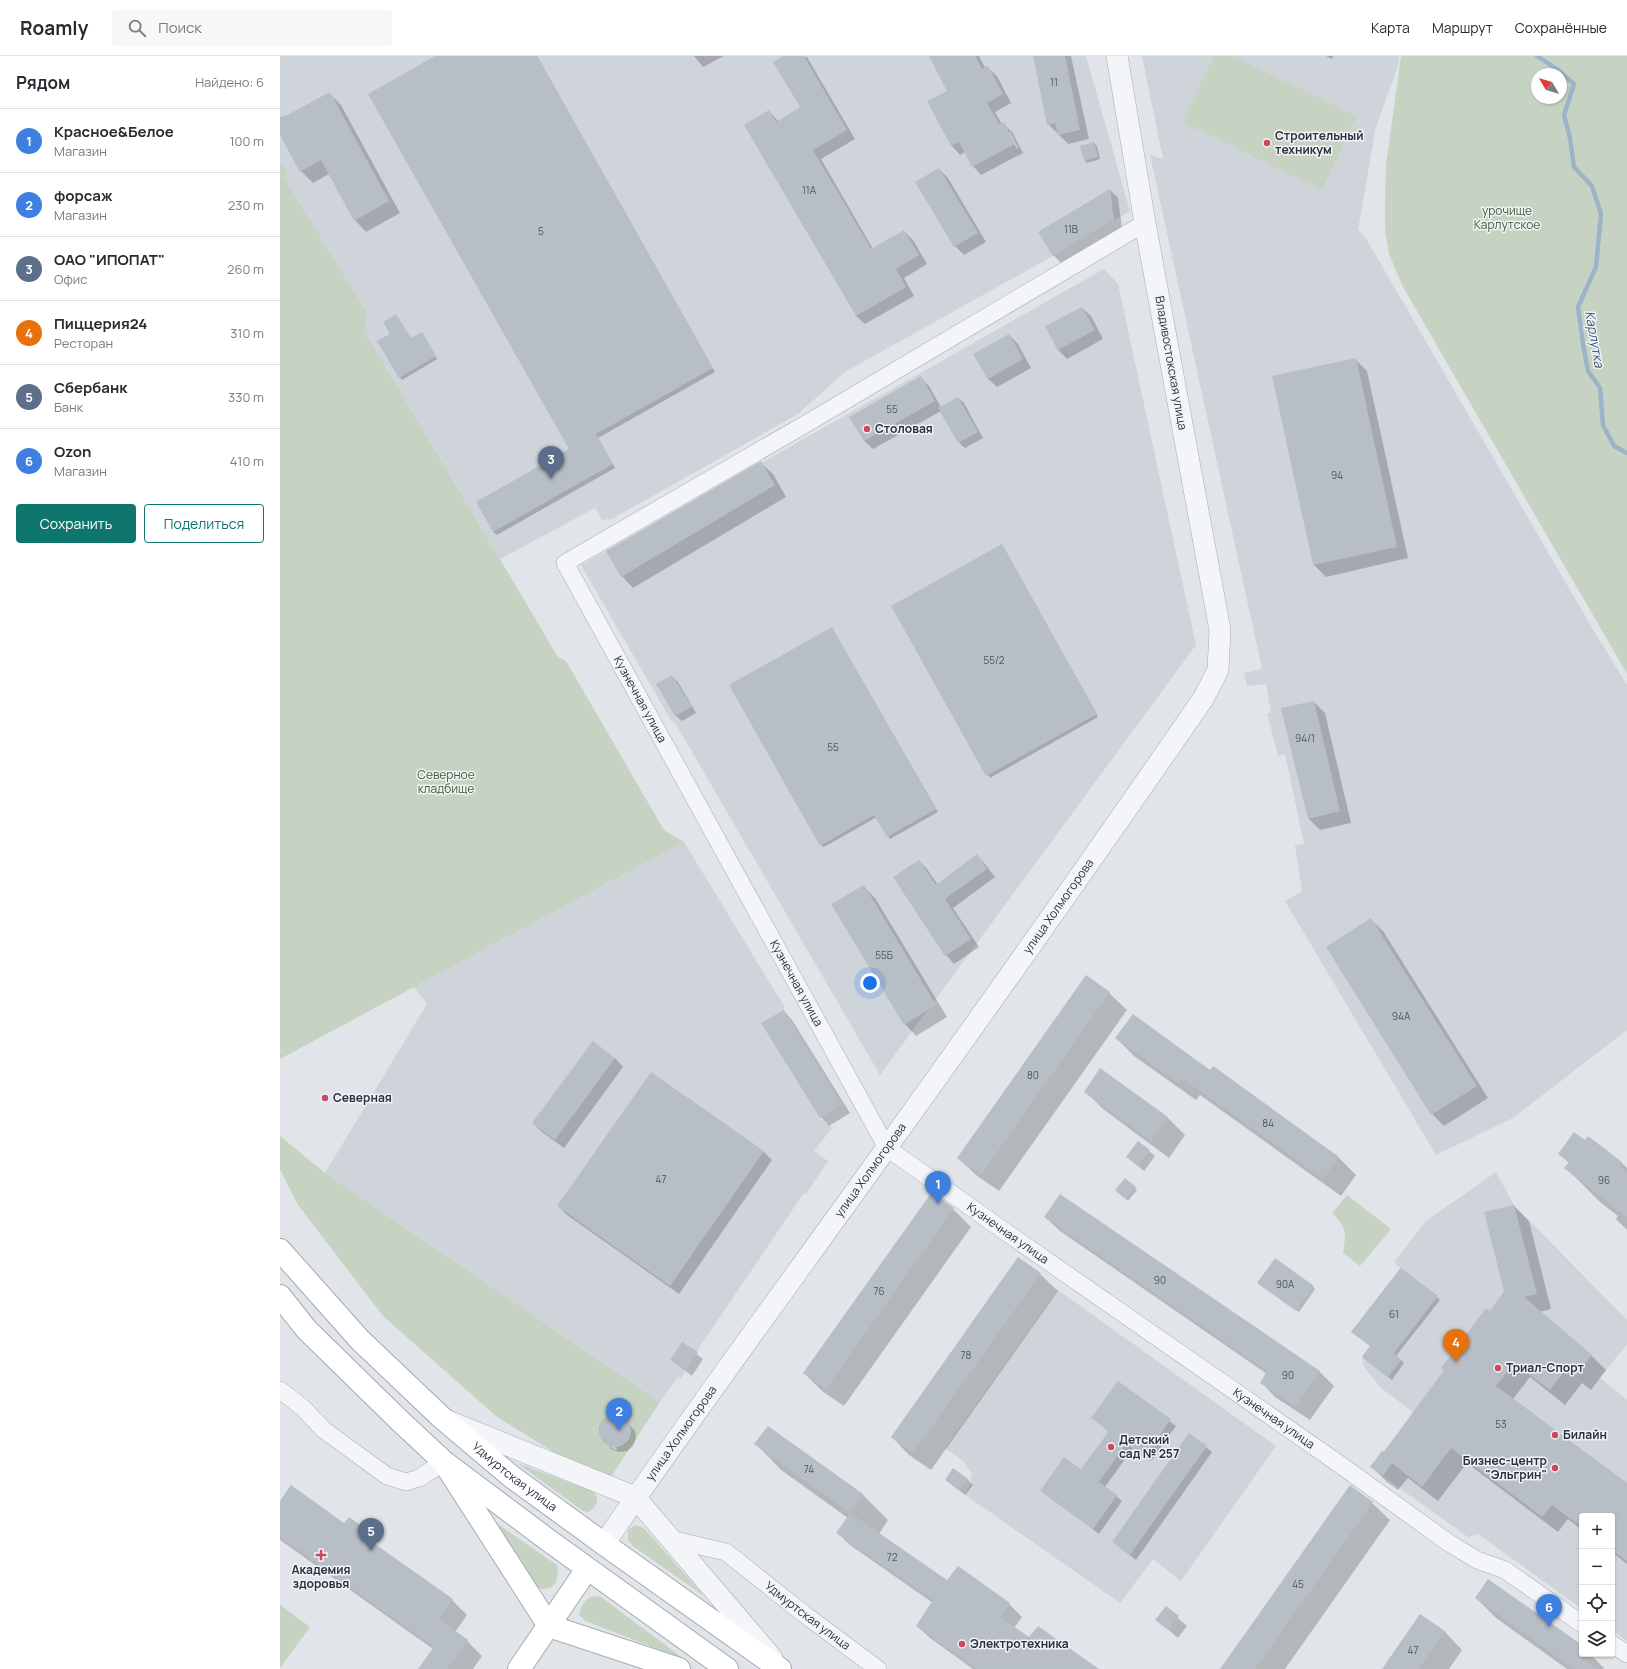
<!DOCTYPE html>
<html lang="ru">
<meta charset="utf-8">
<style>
:root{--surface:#fff;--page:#f7f7f7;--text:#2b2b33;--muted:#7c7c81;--line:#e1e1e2;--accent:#0f766e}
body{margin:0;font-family:Manrope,sans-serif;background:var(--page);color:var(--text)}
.controls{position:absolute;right:12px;bottom:12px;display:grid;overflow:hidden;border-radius:4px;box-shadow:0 1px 3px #0004}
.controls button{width:36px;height:36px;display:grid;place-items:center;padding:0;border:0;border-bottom:1px solid var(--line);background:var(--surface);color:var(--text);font:20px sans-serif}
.compass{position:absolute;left:1251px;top:12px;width:36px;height:36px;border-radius:50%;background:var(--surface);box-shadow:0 1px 3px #0004;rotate:308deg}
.you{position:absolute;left:590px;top:927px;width:14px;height:14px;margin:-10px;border:3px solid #fff;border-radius:50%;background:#1a73e8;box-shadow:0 0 0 6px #1a73e833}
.badge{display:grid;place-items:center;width:26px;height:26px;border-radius:50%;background:var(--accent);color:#fff;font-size:13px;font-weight:700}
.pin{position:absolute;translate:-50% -33px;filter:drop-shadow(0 1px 2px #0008)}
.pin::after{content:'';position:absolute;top:21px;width:14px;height:12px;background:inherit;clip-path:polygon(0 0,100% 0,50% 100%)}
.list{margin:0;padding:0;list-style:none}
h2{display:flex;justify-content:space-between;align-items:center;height:52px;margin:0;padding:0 16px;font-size:17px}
h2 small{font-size:13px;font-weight:400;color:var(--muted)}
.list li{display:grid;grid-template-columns:26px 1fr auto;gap:12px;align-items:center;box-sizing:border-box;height:64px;padding:0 16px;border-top:1px solid var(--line)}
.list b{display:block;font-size:15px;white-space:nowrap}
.list p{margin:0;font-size:13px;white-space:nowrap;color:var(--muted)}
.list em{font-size:13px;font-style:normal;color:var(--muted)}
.actions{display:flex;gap:8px;padding:12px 16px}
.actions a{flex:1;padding:9px 0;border:1px solid var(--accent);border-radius:4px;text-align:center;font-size:14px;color:var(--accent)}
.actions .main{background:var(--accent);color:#fff}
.icon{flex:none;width:22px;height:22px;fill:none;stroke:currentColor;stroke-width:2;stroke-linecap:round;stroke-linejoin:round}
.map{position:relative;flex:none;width:1347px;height:1613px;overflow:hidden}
header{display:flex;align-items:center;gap:24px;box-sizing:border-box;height:56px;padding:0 20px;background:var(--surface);border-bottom:1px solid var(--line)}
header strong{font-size:19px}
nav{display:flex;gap:22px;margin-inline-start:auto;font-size:14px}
.search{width:280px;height:36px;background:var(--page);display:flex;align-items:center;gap:10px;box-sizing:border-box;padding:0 14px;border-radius:4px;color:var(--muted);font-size:15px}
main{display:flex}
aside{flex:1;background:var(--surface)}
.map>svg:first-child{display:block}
.built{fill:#cfd4db}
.green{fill:#c7d3c2;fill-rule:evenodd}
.shadow{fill:#0003;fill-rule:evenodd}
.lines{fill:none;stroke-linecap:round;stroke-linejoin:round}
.stream{stroke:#9db3c9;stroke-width:4.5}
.building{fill:#b8bec6}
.minor-casing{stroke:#a6acb3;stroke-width:18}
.tertiary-casing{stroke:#a6acb3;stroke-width:22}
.secondary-casing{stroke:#a6acb3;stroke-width:24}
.primary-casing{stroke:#a1a9b5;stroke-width:24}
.minor{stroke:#f4f5f8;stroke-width:17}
.tertiary{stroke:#f4f5f8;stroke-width:21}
.secondary{stroke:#fff;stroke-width:22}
.primary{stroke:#fff;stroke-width:22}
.poi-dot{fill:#cb495e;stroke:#f1f3f7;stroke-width:1.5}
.labels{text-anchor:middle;stroke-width:3;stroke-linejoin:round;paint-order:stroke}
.number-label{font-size:10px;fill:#4e5562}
.poi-label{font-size:12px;font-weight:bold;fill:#2a3241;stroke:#f1f3f7;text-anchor:start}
.park-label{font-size:12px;fill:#3f5c37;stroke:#f1f3f7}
.street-label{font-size:12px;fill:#2a3241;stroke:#f1f3f7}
.water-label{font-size:13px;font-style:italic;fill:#355174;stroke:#f1f3f7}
</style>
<header>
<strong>Roamly</strong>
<div class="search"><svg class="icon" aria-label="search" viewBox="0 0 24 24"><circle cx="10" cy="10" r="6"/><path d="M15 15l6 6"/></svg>Поиск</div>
<nav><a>Карта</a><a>Маршрут</a><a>Сохранённые</a></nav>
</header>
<main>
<aside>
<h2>Рядом<small>Найдено: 6</small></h2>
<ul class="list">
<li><span class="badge" style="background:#3f7fe0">1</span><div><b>Красное&amp;Белое</b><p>Магазин</p></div><em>100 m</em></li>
<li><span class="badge" style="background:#3f7fe0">2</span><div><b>форсаж</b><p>Магазин</p></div><em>230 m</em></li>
<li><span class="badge" style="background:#5c6f8a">3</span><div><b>ОАО &quot;ИПОПАТ&quot;</b><p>Офис</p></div><em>260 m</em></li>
<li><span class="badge" style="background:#e8710a">4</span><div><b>Пиццерия24</b><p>Ресторан</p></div><em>310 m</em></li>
<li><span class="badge" style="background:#5c6f8a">5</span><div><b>Сбербанк</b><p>Банк</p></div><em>330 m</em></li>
<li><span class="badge" style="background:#3f7fe0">6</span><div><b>Ozon</b><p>Магазин</p></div><em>410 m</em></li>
</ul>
<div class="actions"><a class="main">Сохранить</a><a>Поделиться</a></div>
</aside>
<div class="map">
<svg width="1347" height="1613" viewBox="0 0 1347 1613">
<rect width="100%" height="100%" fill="#e1e5e9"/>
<g class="built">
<path d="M0 0H806L850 155 773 200 565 316 518 358 332 463 322 464 315 452 220 503 84 274 88 258 4 121 9 118 0 105Z"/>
<path d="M862 0H1119L1118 10 1096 71 1078 173 1087 184 1308 565 1347 629V974L1233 1062 1156 1099 1005 845 1022 835 1015 789 1024 788 1005 698 998 700 987 657H991L986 628 967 630 964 617 982 613 870 99 883 103Z"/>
<path d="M824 213 838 228 916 589 600 1019 394 665 392 666 301 509Z"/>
<path d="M404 786 504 950V954L562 1048 540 1062 552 1072 534 1095 548 1105 526 1138 524 1137 414 1299 415 1301 401 1322 398 1321 380 1346 45 1117 147 948 134 931Z"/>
<path d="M1216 1116 1234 1149 1347 1264V1288L1320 1322 1347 1344V1585L1332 1574V1460H1302V1553L1198 1478 1188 1481 1090 1411 1113 1384 1133 1356 1101 1332 1084 1311 1082 1301 1090 1290 1071 1276 1120 1212 1114 1206 1146 1165Z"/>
<path d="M778 1234 996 1390 901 1525 873 1503 840 1547 684 1438 692 1426 690 1424 692 1418 683 1405 665 1392Z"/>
</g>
<g class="green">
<path d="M934 0H952L1077 60 1042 134 902 66Z"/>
<path d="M1121 0H1347V618L1123 231 1109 198 1105 174V145L1106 109ZM1257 18H1281V42H1257Z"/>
<path d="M0 105 9 118 4 121 88 258 84 274 278 601 286 605 384 774 404 786 0 1003Z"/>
<path d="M0 1080 45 1117 380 1346 331 1421 280 1400 217 1361 103 1260 18 1149 0 1113Z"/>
<path d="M1067 1139 1111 1173 1080 1210 1063 1197C1066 1176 1068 1173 1052 1157Z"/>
<path d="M237 1407 312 1435C321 1443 317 1449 309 1456L303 1455Z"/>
<path d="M206 1460 277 1509C280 1525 274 1536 257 1532Z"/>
<path d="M355 1469 364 1472 424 1540 354 1491 348 1484V1474Z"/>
<path d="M314 1540 321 1541 404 1603 305 1565 299 1559C301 1549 304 1543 314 1540Z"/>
<path d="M0 1549 30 1571 0 1612Z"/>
</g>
<g class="shadow">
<path d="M157 0H257L435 316 318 382 335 412 217 479 213 476 290 394Z"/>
<path d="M414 0H444L423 11Z"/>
<path d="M505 0 527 1 575 83 541 103 593 193 624 175 633 184 647 208 624 222 634 240 585 268 576 260 489 55 498 65 521 51Z"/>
<path d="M650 0H699L706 13 708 12 717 20 731 47 715 56 722 68 723 67 732 76 743 97 701 119 693 110 685 96 680 99 672 90 649 46 669 35ZM728 76H730L738 92 737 93Z"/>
<path d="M754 0H791L809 83 788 88 768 68Z"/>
<path d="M1046 0H1053L1052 3Z"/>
<path d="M49 37 61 49 120 157 86 176 75 164 49 118 33 127 21 115 0 77V62L4 60 5 61Z"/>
<path d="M814 87 817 90 820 103 807 107 805 104Z"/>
<path d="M659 113 668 122 706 186 684 199 675 190 637 126Z"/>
<path d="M830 134 838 142 842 172 782 208 774 200 760 176Z"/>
<path d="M802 252 811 260 823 283 787 303 778 294 766 271Z"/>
<path d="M116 259 131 283 144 280 157 303 122 324 120 321 111 279Z"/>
<path d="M729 279 738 288 751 312 717 331 708 323 695 298Z"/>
<path d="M1075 303 1087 315 1128 502 1046 521 1034 509 993 321Z"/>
<path d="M640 321 649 330 661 351 678 342 684 347 703 382 685 392 679 387 661 355 593 393 584 385Z"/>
<path d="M481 407 493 418 506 441 353 532 342 520Z"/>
<path d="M724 492 818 661 710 722 613 551Z"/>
<path d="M552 572 658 756 610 783 597 761 544 791 541 789Z"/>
<path d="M392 620 398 626 416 657 402 665 396 660 377 629Z"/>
<path d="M1034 646 1045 657 1071 767 1040 774 1029 763Z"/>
<path d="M697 800 705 808 715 821 673 852 699 891 674 908 666 899 615 821 639 805 647 813 658 829Z"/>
<path d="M583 830 595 842 667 961 636 980 625 968Z"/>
<path d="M1091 864 1103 875 1208 1042 1164 1070 1152 1058Z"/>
<path d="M829 937 847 954 719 1135 696 1119 678 1102Z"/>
<path d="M504 955 512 964 570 1057 549 1070 541 1061Z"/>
<path d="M836 982 931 1015 934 1011 1059 1102 1076 1119 1061 1140 920 1039 916 1044 854 1000Z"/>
<path d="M335 1002 343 1011 284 1092 262 1076 253 1067Z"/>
<path d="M371 1017 484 1096 492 1104 399 1238 287 1159 278 1150Z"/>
<path d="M805 1035 888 1062 905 1079 889 1102 823 1053Z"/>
<path d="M858 1086 875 1100 864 1115 847 1101Z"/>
<path d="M1305 1086 1341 1106 1347 1112V1174L1336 1163 1338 1160 1320 1146 1286 1112 1289 1107 1279 1097Z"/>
<path d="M855 1132 857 1134 848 1145 839 1136Z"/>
<path d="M652 1138 673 1153 691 1171 564 1350 542 1335 524 1317Z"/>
<path d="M1234 1150 1249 1165 1271 1253 1260 1256 1311 1299 1326 1314 1311 1334 1302 1327 1285 1349 1250 1321 1233 1343 1347 1428V1508L1332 1496V1460H1302V1474L1288 1463 1278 1476 1187 1407 1158 1445 1128 1422 1118 1434 1107 1426 1092 1411 1104 1398 1225 1236Z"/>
<path d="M765 1161 1039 1315 1054 1330 1030 1364 995 1341 981 1326 987 1318 780 1175Z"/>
<path d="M760 1218 778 1235 651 1414 629 1399 612 1381Z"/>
<path d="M981 1229 1033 1231 1035 1233 1019 1256Z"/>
<path d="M1157 1241 1160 1244 1116 1300 1124 1307 1112 1324 1086 1304Z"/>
<path d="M403 1287 423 1303 412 1320 391 1303Z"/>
<path d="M838 1327 896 1370 871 1405 853 1392 825 1431 842 1445 819 1478 761 1434 802 1415 829 1376 813 1362Z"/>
<path d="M337 1359 344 1362 355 1375 356 1383 353 1390 347 1395 339 1396 331 1393 329 1390 336 1394 337 1392 326 1387 320 1380 319 1372 322 1365 329 1360Z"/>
<path d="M488 1371 583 1439 608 1464 599 1478 668 1526 729 1548 742 1561 734 1572 749 1583 817 1613H693L650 1582 637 1570 653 1547 570 1489 558 1477 568 1462 501 1414 476 1388Z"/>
<path d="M910 1379 932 1396 856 1504 833 1486Z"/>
<path d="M687 1423 693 1429 685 1439 666 1424Z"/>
<path d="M0 1447 65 1468 69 1462 79 1469 94 1484 92 1487 172 1544 187 1559 175 1576 187 1585 202 1600 193 1613H139L153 1593 0 1484Z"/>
<path d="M1092 1447 1110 1464 1005 1613H946Z"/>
<path d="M1196 1542 1302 1591V1598H1310L1324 1612 1323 1613H1287L1216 1562Z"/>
<path d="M886 1552 907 1570 898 1582 877 1564Z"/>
<path d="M1140 1559 1165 1576 1182 1594 1169 1613H1103Z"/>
</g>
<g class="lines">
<path class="stream" d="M1257 0 1278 14 1294 28 1284 59 1290 82 1294 111 1312 130 1321 158 1316 211 1298 251 1303 288 1308 315 1320 332 1323 369 1334 390 1347 397"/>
</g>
<g class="building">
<path d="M155 0H257L433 312 316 378 333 408 213 476 196 446 289 393 88 38Z"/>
<path d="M503 0H524L567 74 533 94 591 193 624 174 639 199 616 213 626 231 576 260 464 69 489 54 496 66 520 51 493 6Z"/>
<path d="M649 0H695L702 13 708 10 723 38 707 47 719 68 724 66 735 88 692 111 679 86 671 90 647 45 667 35Z"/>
<path d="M753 0H785L800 74 778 79 775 67 767 69Z"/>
<path d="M50 36 109 145 74 165 41 104 20 116 0 79V63Z"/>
<path d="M814 86 818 101 804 105 800 90Z"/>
<path d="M659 112 698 177 674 191 635 126Z"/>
<path d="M830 133 834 164 773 200 758 176Z"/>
<path d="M802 251 815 274 778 294 765 270Z"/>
<path d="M116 258 131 282 142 276 156 300 119 322 97 285 110 278 103 266Z"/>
<path d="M729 278 743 303 708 323 693 298Z"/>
<path d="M1076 302 1117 491 1033 509 992 320Z"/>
<path d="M641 320 655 345 584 385 569 361Z"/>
<path d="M678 341 698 376 678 387 658 352Z"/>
<path d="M481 405 495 429 341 521 326 495Z"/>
<path d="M722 488 817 658 706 720 611 550Z"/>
<path d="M552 571 656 753 607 781 594 759 540 790 449 629Z"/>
<path d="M392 619 412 651 395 660 376 628Z"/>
<path d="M1034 645 1060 755 1028 763 1001 652Z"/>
<path d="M697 798 707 813 665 843 691 883 665 900 613 821 639 804 656 829Z"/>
<path d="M584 829 656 949 624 969 551 848Z"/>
<path d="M1091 862 1197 1030 1151 1059 1046 891Z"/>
<path d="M806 919 830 936 701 1119 677 1102Z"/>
<path d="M504 954 562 1048 540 1062 481 967Z"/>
<path d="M853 958 930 1014 933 1010 1059 1101 1043 1123 902 1022 898 1027 835 982Z"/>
<path d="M313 985 335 1002 275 1084 252 1067Z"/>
<path d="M820 1012 888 1061 871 1085 804 1036Z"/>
<path d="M371 1016 484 1095 390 1230 277 1150Z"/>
<path d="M1294 1076 1305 1084 1308 1080 1342 1106 1339 1110 1347 1116V1161L1284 1112 1289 1106 1278 1098Z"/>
<path d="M858 1085 870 1094 858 1110 846 1101Z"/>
<path d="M845 1122 856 1131 845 1143 835 1134Z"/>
<path d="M652 1136 674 1152 546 1333 523 1317Z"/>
<path d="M780 1138 1040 1315 1016 1351 980 1327 987 1315 764 1161Z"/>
<path d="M1234 1149 1257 1238 1244 1241 1312 1299 1295 1320 1287 1312 1270 1334 1234 1307 1216 1330 1347 1427V1505L1332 1494V1460H1302V1471L1272 1449 1262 1461 1171 1392 1142 1431 1112 1407 1103 1420 1090 1411 1102 1395 1104 1396 1164 1314 1161 1312 1206 1252 1210 1255 1224 1235 1204 1156Z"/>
<path d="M738 1201 761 1217 633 1397 611 1381Z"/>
<path d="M995 1202 1034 1230 1016 1255 977 1227Z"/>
<path d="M1121 1212 1158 1240 1114 1297 1121 1304 1108 1321 1082 1301 1090 1290 1071 1276Z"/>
<path d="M402 1286 418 1296 406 1315 390 1304Z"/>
<path d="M838 1325 891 1363 865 1400 846 1388 819 1426 837 1439 813 1473 760 1435 784 1401 801 1413 829 1375 811 1362Z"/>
<circle cx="335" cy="1375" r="16"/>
<path d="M488 1370 583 1438 570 1457 474 1388Z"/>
<path d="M909 1377 927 1390 850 1499 832 1486Z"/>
<path d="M673 1412 688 1423 679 1434 665 1424Z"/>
<path d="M11 1429 64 1467 69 1461 79 1468 75 1474 173 1543 159 1563 188 1584 167 1613H138L154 1591 0 1481V1445Z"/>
<path d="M1070 1429 1093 1446 975 1613H940Z"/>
<path d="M570 1457 667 1524 678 1510 730 1547 720 1561 749 1581 758 1570 819 1613H697L636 1570 653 1544 556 1477Z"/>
<path d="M1208 1523 1302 1589V1602L1317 1613H1294L1195 1542Z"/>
<path d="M886 1550 899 1560 888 1574 875 1564Z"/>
<path d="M1140 1558 1165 1575 1139 1613H1102Z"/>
</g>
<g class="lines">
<g class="minor-casing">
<g id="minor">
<path id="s1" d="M865 167 524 369 285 507 607 1092 730 1179 1055 1405 1169 1487 1197 1504 1225 1514 1302 1568"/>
<path d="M0 1334 22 1351 44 1374 107 1420 126 1426 139 1422 164 1406"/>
<path id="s2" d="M390 1483 446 1496 524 1558 598 1613"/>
<path d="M1332 1588 1347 1598"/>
</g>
</g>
<g class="tertiary-casing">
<g id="tertiary">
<path d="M168 1365 355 1441 492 1602"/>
<path id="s3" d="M324 1488C410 1362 501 1239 590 1115 703 958 814 801 923 643L938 614 940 574 865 167 837 0"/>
</g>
</g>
<g class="secondary-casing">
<g id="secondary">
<path d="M165 1408 269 1570 399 1613"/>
<path d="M239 1613 307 1513"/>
</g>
</g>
<g class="primary-casing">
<g id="primary">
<path id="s4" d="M0 1194 80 1284 161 1361 232 1421 324 1488 500 1613"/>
<path d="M0 1240 27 1274 119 1364 164 1406 268 1484 447 1613"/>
</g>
</g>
<use href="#minor" class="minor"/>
<use href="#tertiary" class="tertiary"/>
<use href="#secondary" class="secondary"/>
<use href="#primary" class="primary"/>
</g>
<g class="poi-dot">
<circle cx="987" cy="87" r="4"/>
<circle cx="587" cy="373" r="4"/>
<circle cx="45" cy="1042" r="4"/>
<circle cx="1218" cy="1312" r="4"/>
<circle cx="1275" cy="1379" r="4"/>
<circle cx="831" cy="1391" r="4"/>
<circle cx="1275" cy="1412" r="4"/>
<path d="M39 1493h4v4h4v4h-4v4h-4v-4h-4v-4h4z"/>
<circle cx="682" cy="1588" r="4"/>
</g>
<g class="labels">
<g class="number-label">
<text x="774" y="30">11</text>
<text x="529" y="138">11А</text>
<text x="791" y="177">11В</text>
<text x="261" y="179">5</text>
<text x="612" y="357">55</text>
<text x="1057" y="423">94</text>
<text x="714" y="608">55/2</text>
<text x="1025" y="686">94/1</text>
<text x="553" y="695">55</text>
<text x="604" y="903">55Б</text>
<text x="1121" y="964">94А</text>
<text x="753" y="1023">80</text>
<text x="988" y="1071">84</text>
<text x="381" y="1127">47</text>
<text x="1324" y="1128">96</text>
<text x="880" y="1228">90</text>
<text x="1005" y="1232">90А</text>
<text x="599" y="1239">76</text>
<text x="1114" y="1262">61</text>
<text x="686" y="1303">78</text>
<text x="1008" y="1323">90</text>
<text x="1221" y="1372">53</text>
<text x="529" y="1417">74</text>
<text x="612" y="1505">72</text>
<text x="1018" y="1532">45</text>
<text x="1133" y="1598">47</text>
</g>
<g class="poi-label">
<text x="995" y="84">Строительный<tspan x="995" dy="14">техникум</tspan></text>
<text x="595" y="377">Столовая</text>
<text x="53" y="1046">Северная</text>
<text x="1226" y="1316">Триал-Спорт</text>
<text x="1283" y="1383">Билайн</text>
<text x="839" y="1388">Детский<tspan x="839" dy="14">сад № 257</tspan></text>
<text x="1267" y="1409" text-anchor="end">Бизнес-центр<tspan x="1267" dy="14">"Эльгрин"</tspan></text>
<text x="41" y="1518" text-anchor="middle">Академия<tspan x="41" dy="14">здоровья</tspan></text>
<text x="690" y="1592">Электротехника</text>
</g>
<g class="park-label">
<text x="1227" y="159">урочище<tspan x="1227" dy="14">Карлутское</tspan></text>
<text x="166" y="723">Северное<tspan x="166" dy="14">кладбище</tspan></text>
</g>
<g class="street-label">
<text transform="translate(891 307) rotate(80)" y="4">Владивостокская улица</text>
<text dy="4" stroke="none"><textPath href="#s1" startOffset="828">Кузнечная улица</textPath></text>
<text dy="4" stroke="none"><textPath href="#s3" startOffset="783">улица Холмогорова</textPath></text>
<text dy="4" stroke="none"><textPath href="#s1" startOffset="1152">Кузнечная улица</textPath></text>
<text dy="4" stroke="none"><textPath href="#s3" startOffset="459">улица Холмогорова</textPath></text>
<text dy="4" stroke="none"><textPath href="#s1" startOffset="1488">Кузнечная улица</textPath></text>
<text dy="4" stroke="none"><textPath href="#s1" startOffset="1812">Кузнечная улица</textPath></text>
<text dy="4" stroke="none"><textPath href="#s3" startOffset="135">улица Холмогорова</textPath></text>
<text dy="4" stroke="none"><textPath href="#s4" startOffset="327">Удмуртская улица</textPath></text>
<text dy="4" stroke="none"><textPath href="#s2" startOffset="161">Удмуртская улица</textPath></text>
</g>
<g class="water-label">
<text transform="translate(1315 283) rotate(80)" y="5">Карлутка</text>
</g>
</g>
</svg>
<div class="controls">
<button>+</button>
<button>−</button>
<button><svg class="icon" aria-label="locate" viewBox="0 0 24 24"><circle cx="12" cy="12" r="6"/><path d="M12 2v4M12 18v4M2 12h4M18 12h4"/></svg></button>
<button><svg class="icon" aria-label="layers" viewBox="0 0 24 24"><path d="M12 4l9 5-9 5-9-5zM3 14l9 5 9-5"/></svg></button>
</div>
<svg class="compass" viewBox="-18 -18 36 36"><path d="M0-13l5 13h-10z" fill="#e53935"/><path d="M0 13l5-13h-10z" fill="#7c7c81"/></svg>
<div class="you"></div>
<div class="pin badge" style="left:658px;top:1148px;background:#3f7fe0">1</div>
<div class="pin badge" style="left:339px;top:1375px;background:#3f7fe0">2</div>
<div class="pin badge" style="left:271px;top:423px;background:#5c6f8a">3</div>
<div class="pin badge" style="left:1176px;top:1306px;background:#e8710a">4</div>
<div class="pin badge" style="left:91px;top:1495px;background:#5c6f8a">5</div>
<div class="pin badge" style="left:1269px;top:1571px;background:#3f7fe0">6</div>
</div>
</main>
